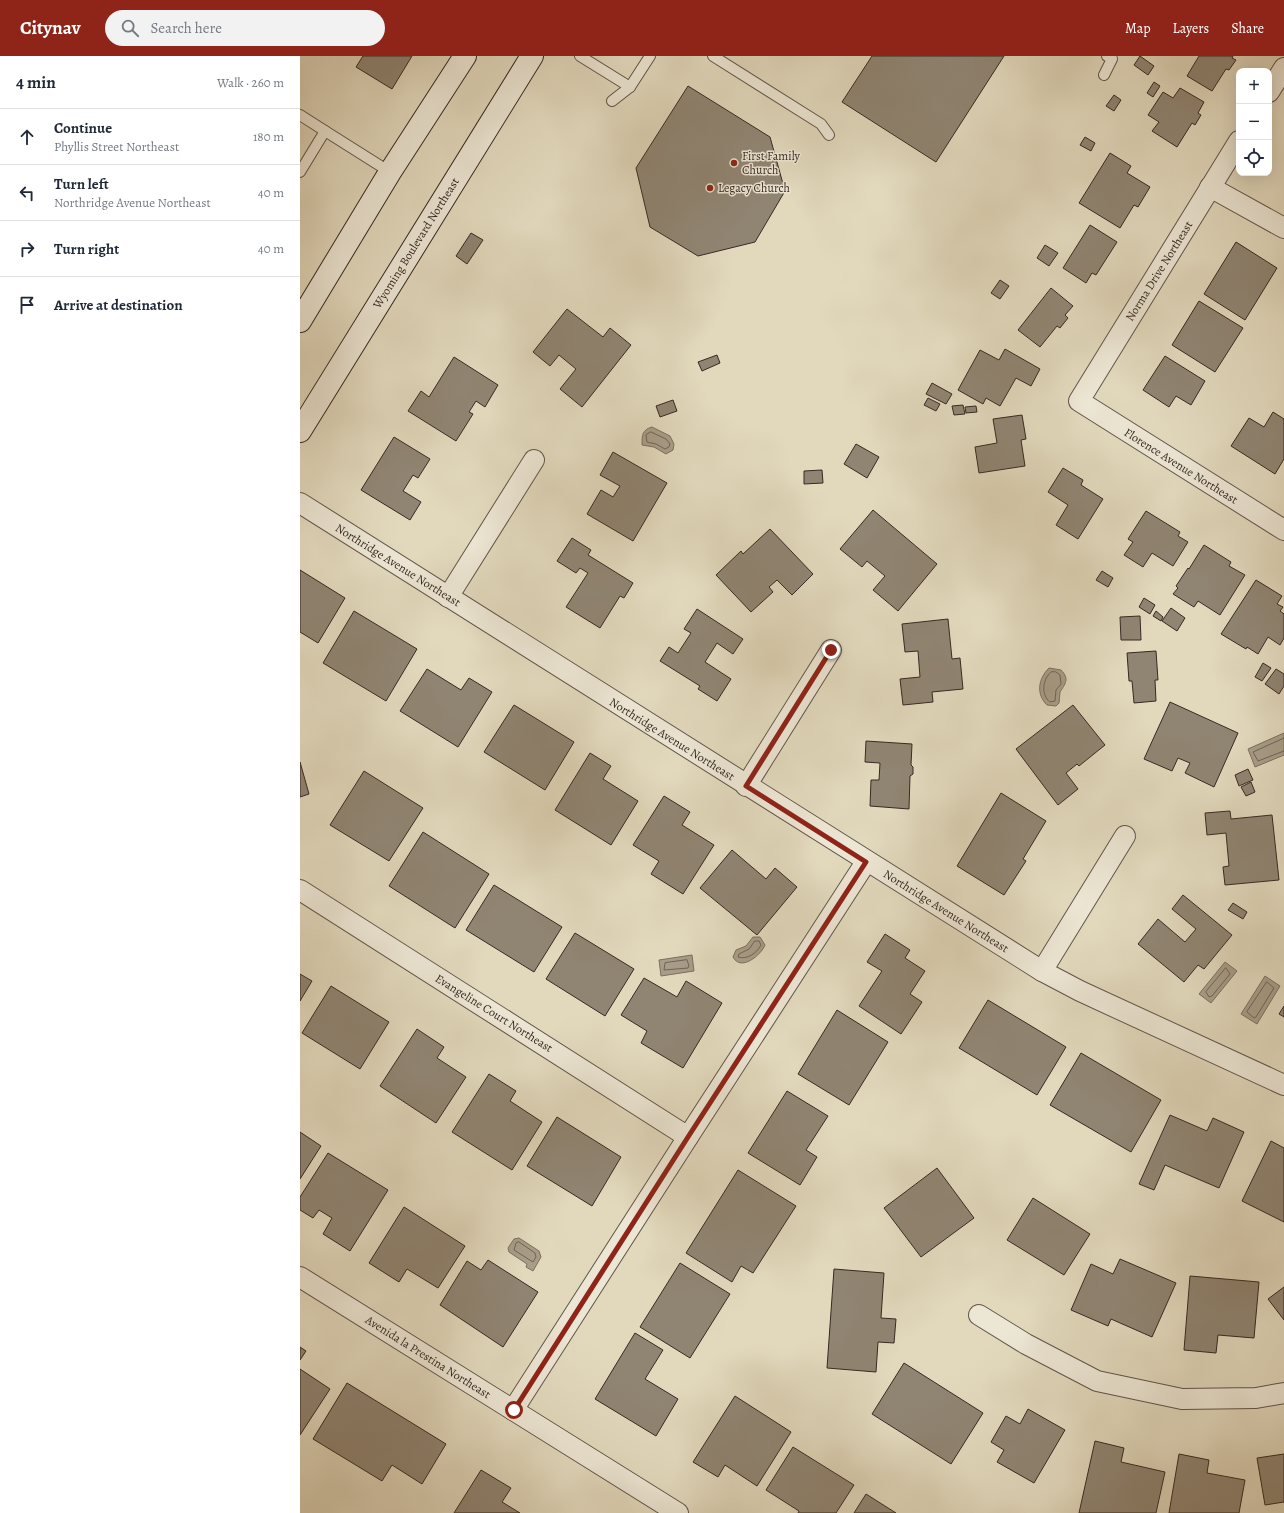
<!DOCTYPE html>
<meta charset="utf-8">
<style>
:root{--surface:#fff;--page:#f2f2f3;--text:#1f2937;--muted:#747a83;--line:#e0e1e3;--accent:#8f2418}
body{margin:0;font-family:Alegreya,serif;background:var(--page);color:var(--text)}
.controls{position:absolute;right:12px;top:12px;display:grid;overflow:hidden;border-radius:8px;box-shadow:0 4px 16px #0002}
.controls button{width:36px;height:36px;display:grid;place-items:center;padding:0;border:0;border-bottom:1px solid var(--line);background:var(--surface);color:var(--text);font:20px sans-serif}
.stop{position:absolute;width:12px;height:12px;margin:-9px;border:3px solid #8f2418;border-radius:50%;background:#fff}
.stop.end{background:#8f2418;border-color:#fff;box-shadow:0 1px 4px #0008}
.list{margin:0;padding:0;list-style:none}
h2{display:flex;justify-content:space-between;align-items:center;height:52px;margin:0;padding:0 16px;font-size:17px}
h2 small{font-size:13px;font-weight:400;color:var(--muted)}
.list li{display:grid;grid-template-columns:26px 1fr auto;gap:12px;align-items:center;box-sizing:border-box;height:56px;padding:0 16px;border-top:1px solid var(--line)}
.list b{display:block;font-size:15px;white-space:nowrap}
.list p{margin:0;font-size:13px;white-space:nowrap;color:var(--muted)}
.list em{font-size:13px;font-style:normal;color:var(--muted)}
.icon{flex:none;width:22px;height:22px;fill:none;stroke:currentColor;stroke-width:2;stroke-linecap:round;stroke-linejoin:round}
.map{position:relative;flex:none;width:984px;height:1457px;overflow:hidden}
header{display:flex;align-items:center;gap:24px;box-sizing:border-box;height:56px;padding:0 20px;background:var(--accent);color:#fff}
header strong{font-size:19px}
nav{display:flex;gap:22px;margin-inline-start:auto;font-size:14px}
.search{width:280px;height:36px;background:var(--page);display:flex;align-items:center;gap:10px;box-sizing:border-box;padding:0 14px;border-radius:22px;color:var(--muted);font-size:15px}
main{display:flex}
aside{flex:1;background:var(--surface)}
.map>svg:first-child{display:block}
.water{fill:#a89d89;stroke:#7b6f60}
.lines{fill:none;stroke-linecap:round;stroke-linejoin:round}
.shore{stroke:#706356;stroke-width:1}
.building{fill:#908573;stroke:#372923}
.service-casing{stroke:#62554a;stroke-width:12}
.minor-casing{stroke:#62554a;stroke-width:22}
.secondary-casing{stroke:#372923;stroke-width:24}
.service{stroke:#ece6d4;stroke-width:10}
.minor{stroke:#ece6d4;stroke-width:20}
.secondary{stroke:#ece6d4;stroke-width:22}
.route{stroke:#8f2418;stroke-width:5}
.poi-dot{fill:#8f2418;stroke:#ece6d4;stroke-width:1.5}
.labels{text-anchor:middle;stroke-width:3;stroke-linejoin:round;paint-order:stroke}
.poi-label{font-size:12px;fill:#372923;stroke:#ece6d4;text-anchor:start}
.street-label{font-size:12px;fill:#372923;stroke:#ece6d4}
</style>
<header>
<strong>Citynav</strong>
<div class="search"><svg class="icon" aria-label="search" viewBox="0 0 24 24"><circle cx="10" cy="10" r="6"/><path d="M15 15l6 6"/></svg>Search here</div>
<nav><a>Map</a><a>Layers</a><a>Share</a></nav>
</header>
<main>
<aside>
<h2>4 min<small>Walk · 260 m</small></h2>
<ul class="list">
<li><svg class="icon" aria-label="ahead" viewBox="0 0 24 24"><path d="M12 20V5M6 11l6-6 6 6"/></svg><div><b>Continue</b><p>Phyllis Street Northeast</p></div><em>180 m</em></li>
<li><svg class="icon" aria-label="left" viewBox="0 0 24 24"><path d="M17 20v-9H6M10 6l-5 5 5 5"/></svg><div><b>Turn left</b><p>Northridge Avenue Northeast</p></div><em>40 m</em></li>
<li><svg class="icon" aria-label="right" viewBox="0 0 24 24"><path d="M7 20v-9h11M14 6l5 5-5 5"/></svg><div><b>Turn right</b></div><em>40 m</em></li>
<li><svg class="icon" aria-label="arrive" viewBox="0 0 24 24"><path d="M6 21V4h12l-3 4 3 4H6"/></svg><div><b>Arrive at destination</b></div></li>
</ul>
</aside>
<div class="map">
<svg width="984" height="1457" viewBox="0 0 984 1457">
<rect width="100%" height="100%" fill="#e2d9bd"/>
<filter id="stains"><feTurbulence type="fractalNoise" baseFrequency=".005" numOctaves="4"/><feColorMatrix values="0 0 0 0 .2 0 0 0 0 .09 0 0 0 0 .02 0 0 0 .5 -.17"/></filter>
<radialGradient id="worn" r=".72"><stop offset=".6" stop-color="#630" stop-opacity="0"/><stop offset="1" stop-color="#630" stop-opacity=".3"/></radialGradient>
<g class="water">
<path d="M352 371 370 380 374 388 373 394 366 398 354 391 342 389C342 379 342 374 352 371Z"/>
<path d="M749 612 761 614C770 623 765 628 760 636L759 647 756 650 747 649C736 638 738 623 749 612Z"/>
<path d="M984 677V699L955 711 948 693Z"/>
<path d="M453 881H460L465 889C461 899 441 916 433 901L436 894 446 890Z"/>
<path d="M392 899 394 915 361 920 359 904Z"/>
<path d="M925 906 937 915 911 947 899 938Z"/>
<path d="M965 920 980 930 957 968 941 958Z"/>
<path d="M219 1182 239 1195 241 1201 233 1215 226 1211 227 1208 209 1196 208 1192 214 1183Z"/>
</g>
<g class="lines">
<g class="shore">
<path d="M351 376 366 383 370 388 369 391 365 393 356 388 347 386 346 379Z"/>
<path d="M756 616 760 619 761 628 756 634 755 645 750 646C741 639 742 624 751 616Z"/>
<path d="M984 682 953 696 958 705 984 695"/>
<path d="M455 885H459L461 889C457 897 447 904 438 901L439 898 449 893Z"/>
<path d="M387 904 389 910 388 912 364 914 365 907Z"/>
<path d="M926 912 930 918 912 940 909 941 906 936Z"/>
<path d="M967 926 974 932 956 961 954 962 947 956Z"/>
<path d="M219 1186 235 1197 236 1201 233 1206 214 1194 216 1187Z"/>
</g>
</g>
<g class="building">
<path d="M63 0H112L92 33 56 11Z"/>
<path d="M572 0H704L636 106 542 46Z"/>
<path d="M840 0 854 10 848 19 834 9Z"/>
<path d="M899 0H933L932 2 936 4 929 14 926 13 912 35 887 20Z"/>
<path d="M854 26 860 30 853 41 847 37Z"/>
<path d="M388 30 470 81 485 135 455 186 398 200 350 171 336 112Z"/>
<path d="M880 32 904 46 898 57 901 59 895 69 892 67 877 91 852 75 859 66 848 59 863 36 873 42Z"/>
<path d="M814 39 821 44 814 55 806 50Z"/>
<path d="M785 81 795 87 791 95 780 89Z"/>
<path d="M810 97 831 110 827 117 850 131 838 151 834 149 820 172 779 147Z"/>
<path d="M790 169 817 186 796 219 792 217 786 227 763 212Z"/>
<path d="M171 177 183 184 167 208 156 200Z"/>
<path d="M936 186 977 212 945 264 904 238Z"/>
<path d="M745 189 758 197 749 210 737 202Z"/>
<path d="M700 224 709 230 700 243 691 237Z"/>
<path d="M751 232 773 250 765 259 768 262 760 272 757 270 740 291 718 274Z"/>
<path d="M899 245 943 272 915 316 872 289Z"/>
<path d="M267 253 303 281 310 272 331 289 282 351 260 333 276 313 259 299 250 310 233 296Z"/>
<path d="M705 293 740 313 731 330 716 322 700 350 686 342 683 348 658 334 680 294 699 304Z"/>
<path d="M417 299 420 307 402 315 398 306Z"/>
<path d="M865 300 905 325 891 349 876 340 869 351 843 334Z"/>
<path d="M154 301 198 329 185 351 176 345 169 356 173 358 156 385 108 355 121 335 129 341Z"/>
<path d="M632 327 652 338 646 348 626 338Z"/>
<path d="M628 342 640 348 636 355 624 349Z"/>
<path d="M373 344 377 355 360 361 356 350Z"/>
<path d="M663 349 665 358 654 359 652 350Z"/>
<path d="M676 350 677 356 666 357 665 351Z"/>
<path d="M973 356 984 363V403L975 418 931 390 949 362 964 371Z"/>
<path d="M722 359 726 383 721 384 725 410 679 417 675 391 697 387 693 363Z"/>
<path d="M94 381 130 403 118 422 113 419 103 435 121 446 110 464 61 434Z"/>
<path d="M556 388 579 401 567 422 544 408Z"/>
<path d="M313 396 367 427 333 485 287 458 301 434 313 441 320 430 300 419Z"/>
<path d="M763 412 783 424 781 429 803 443 778 483 756 469 768 449 748 436Z"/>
<path d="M522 414 523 427 504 428V415Z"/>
<path d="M573 454 637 508 598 555 573 534 585 520 567 505 562 511 540 493Z"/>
<path d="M846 455 880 476 878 480 888 486 873 510 852 497 843 511 824 499 833 486 828 483Z"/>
<path d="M470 473 513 518 492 539 477 524 469 531 473 536 451 556 416 519 441 495 443 498Z"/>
<path d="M272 482 291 494 288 499 333 527 324 542 320 540 300 572 266 551 288 517 280 512 276 517 257 505Z"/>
<path d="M904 489 931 506 929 510 945 519 920 559 898 545 894 551 873 538 878 532 876 530 888 512 889 513Z"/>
<path d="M0 514 45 542 18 587 0 576Z"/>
<path d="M802 515 813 522 808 531 796 524Z"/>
<path d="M956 524 982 540 977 548 983 551 980 555 984 558V582L980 589 968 581 958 598 947 591 946 593 921 578Z"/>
<path d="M844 542 855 549 850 558 839 551Z"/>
<path d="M871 552 885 562 877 575 862 565Z"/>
<path d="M397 553 443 583 433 598 417 587 405 606 431 623 417 645 398 633 400 630 360 605 369 591 378 597 391 577 384 573Z"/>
<path d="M54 555 117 593 86 645 23 607Z"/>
<path d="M856 555 863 561 861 565 853 560Z"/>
<path d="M840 560 841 584H821L820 561Z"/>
<path d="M648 563 652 603 660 602 663 633 632 636 633 646 603 649 600 623 620 621 618 595 605 596 602 568Z"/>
<path d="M856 595 858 624H855L856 645 834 647 832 625H829L827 597Z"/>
<path d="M963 607 971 612 962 625 955 621Z"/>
<path d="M127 613 161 634 169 622 192 636 158 691 100 655Z"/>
<path d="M976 613 984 618V630L979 638 965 628Z"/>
<path d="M870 646 938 677 914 731 885 717 890 707 878 702 872 715 844 703Z"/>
<path d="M214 649 274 686 245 734 184 696Z"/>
<path d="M773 649 805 689 779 710 777 708 766 717 778 733 758 749 716 693Z"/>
<path d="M566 685 612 688 611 709 613 711V718L610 720 609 753 570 750 571 724H579L580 707 565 706Z"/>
<path d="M290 697 311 710 303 723 338 745 311 789 255 754Z"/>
<path d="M0 706 9 738 0 741Z"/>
<path d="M948 713 953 724 939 730 935 719Z"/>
<path d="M64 715 123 752 89 805 30 769Z"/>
<path d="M951 726 955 736 946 740 941 731Z"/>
<path d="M701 737 746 765 723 803 726 805 704 839 657 810Z"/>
<path d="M364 740 390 756 382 769 414 789 383 838 351 818 359 805 333 789Z"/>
<path d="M930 755 931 763 972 759 979 824 925 829 923 811 929 810 926 777 907 779 905 757Z"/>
<path d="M123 776 189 818 155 872 89 830Z"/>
<path d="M432 794 466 823 475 812 497 831 457 879 400 832Z"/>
<path d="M194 829 262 871 234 916 166 874Z"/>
<path d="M883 839 932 879 904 913 898 909 884 926 838 888 858 863 885 886 896 873 872 853Z"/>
<path d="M933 847 947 856 943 863 928 854Z"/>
<path d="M275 877 334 913 305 960 246 923Z"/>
<path d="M585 878 610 894 605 902 625 915 610 938 622 946 601 978 559 950 582 915 567 906Z"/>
<path d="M0 918 12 925 0 945Z"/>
<path d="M344 922 377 941 386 925 422 947 383 1012 341 987 347 975 321 959Z"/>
<path d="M31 930 89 966 60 1013 2 977Z"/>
<path d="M688 944 766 991 737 1039 659 992Z"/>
<path d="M984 950V961L979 958Z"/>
<path d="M537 954 588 986 549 1049 498 1018Z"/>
<path d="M117 973 144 991 137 1002 166 1021 136 1067 80 1030Z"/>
<path d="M781 997 861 1044 831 1096 750 1049Z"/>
<path d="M189 1018 216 1035 210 1045 242 1066 212 1114 152 1076Z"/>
<path d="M487 1035 528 1060 506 1094 517 1101 500 1129 448 1097Z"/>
<path d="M870 1059 907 1075 913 1062 944 1076 919 1132 865 1109 854 1134 839 1128Z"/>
<path d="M257 1061 321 1101 292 1150 227 1110Z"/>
<path d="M0 1076 21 1090 0 1123Z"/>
<path d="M971 1085 984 1092V1166L942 1145Z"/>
<path d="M28 1097 88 1134 50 1195 23 1178 32 1162 19 1154 13 1162 0 1154V1141Z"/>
<path d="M637 1112 674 1162 621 1201 584 1152Z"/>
<path d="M438 1114 496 1150 453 1217 441 1210 432 1226 386 1197Z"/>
<path d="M733 1142 790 1178 764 1219 707 1184Z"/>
<path d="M104 1151 165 1190 138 1232 107 1213 99 1226 69 1207Z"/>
<path d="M820 1203 876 1227 852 1281 811 1263 808 1270 771 1254 791 1208 813 1218Z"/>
<path d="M188 1204 238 1236 203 1291 140 1249 167 1205 181 1214Z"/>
<path d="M380 1207 430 1238 390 1302 340 1271Z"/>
<path d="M534 1213 584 1217 581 1262 596 1263 594 1287 578 1286 576 1316 527 1312Z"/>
<path d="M890 1220 959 1226 954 1282 918 1279 916 1297 884 1294Z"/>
<path d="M984 1231V1264L968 1243Z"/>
<path d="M335 1277 363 1294 345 1323 378 1343 356 1380 295 1343Z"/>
<path d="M0 1291 6 1295 0 1304Z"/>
<path d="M604 1307 683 1357 651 1408 572 1358Z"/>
<path d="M0 1313 30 1333 0 1379Z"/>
<path d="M47 1327 146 1388 122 1428 92 1409 82 1425 13 1383Z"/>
<path d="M435 1340 491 1376 457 1430 425 1409 418 1421 393 1406Z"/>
<path d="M728 1353 765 1374 734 1427 697 1406 704 1394 691 1386 706 1360 720 1368Z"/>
<path d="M795 1385 824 1392 821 1406 865 1416 856 1457H779Z"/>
<path d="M493 1391 554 1429 536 1457H498L499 1455 466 1434Z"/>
<path d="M879 1398 909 1404 907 1417 945 1424 939 1457H869Z"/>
<path d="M984 1398V1446L965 1449 957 1402Z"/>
<path d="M181 1414 211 1432 202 1446 220 1457H154Z"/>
<path d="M566 1438 596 1457H554Z"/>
</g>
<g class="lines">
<g class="service-casing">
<g id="service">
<path d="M280 0 330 31"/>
<path d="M413 0 521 68 529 79"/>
<path d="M804 19 812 3 807 0"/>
<path d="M312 45 330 31 350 0"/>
<path d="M0 59 25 75"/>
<path d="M0 116 25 75 90 116"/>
</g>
</g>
<g class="minor-casing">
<g id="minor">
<path d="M969 36 984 12"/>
<path d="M939 85 779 345 984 474"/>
<path d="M910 131 984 172"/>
<path d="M0 447 742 915 780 935 984 1029"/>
<path d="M148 541 234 404"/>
<path d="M446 730 531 594"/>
<path d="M0 834 388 1081"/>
<path d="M742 915 825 780"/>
<path d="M0 1221 378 1457"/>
<path d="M679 1259 726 1288 797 1325 882 1343 956 1342 984 1337"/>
<path d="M213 1354 388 1081 566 806"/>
</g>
</g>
<g class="secondary-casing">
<g id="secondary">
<path d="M0 265 90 116 165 0"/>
<path d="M0 375 232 0"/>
</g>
</g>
<use href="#service" class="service"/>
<use href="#minor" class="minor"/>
<use href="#secondary" class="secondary"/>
</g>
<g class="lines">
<path class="route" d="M214 1354 388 1081 566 806 446 730 531 594"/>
</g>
<g class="poi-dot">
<circle cx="434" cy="107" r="4"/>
<circle cx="410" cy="132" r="4"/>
</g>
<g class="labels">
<g class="poi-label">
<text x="442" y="104">First Family<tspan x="442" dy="14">Church</tspan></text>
<text x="418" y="136">Legacy Church</text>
</g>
<g class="street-label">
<text transform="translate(116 187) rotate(-58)" y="4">Wyoming Boulevard Northeast</text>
<text transform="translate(859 215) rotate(-58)" y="4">Norma Drive Northeast</text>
<text transform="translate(881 410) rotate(32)" y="4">Florence Avenue Northeast</text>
<text transform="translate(98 509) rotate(32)" y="4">Northridge Avenue Northeast</text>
<text transform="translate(372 683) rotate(32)" y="4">Northridge Avenue Northeast</text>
<text transform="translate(646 855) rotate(32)" y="4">Northridge Avenue Northeast</text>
<text transform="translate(194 957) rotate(32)" y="4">Evangeline Court Northeast</text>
<text transform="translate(128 1301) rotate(32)" y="4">Avenida la Prestina Northeast</text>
</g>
</g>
<rect width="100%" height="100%" filter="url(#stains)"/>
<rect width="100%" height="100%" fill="url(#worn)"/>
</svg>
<div class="controls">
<button>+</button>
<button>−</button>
<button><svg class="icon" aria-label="locate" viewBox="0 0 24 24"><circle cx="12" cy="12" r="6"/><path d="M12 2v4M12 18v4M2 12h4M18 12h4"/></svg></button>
</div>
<div class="stop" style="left:214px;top:1354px"></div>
<div class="stop end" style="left:531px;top:594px"></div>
</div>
</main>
